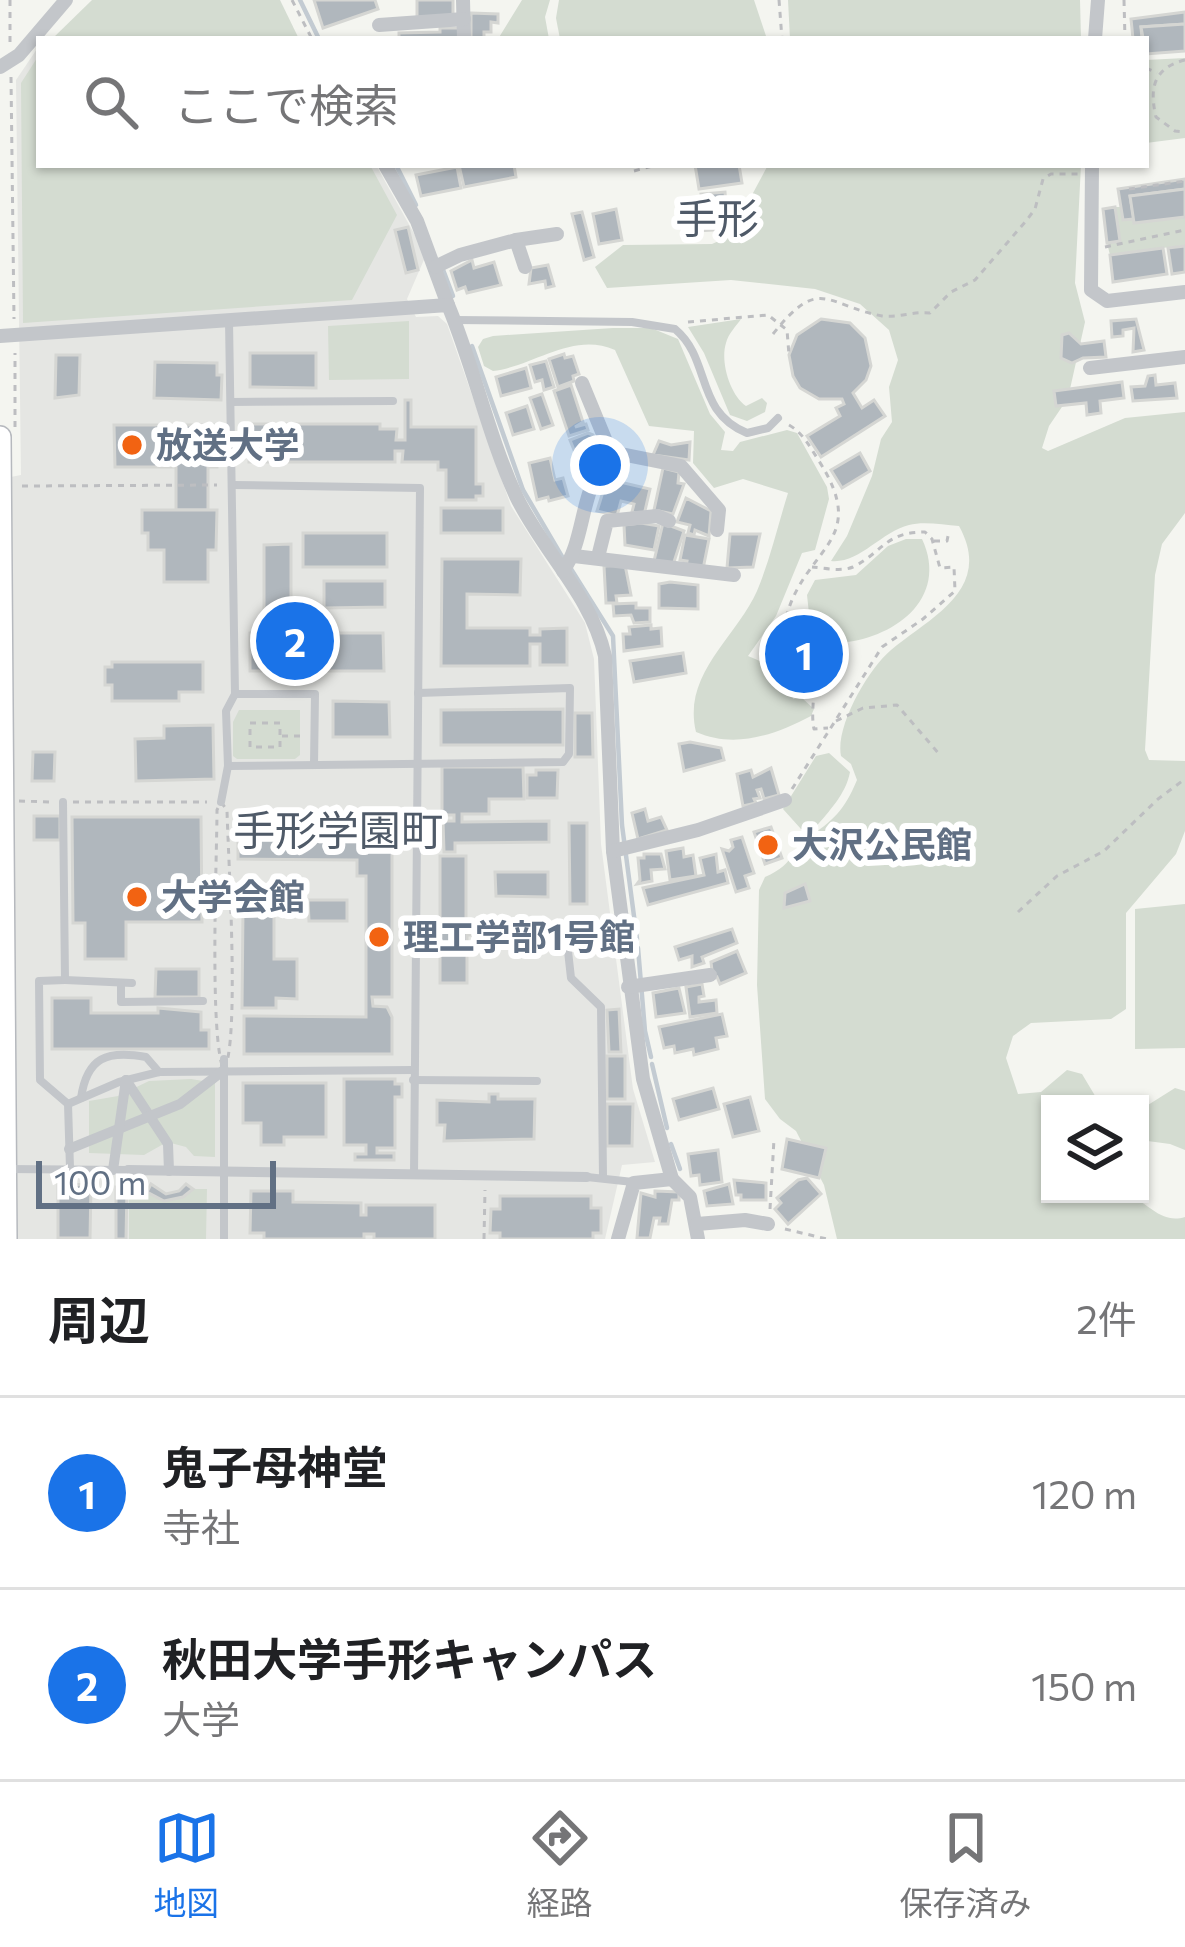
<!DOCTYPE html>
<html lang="ja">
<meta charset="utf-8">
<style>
:root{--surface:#fff;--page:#f6f6f6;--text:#202124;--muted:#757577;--line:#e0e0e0;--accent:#1a73e8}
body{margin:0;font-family:Commissioner,"Noto Sans JP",sans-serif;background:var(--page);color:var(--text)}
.controls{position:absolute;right:36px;bottom:36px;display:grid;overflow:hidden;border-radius:0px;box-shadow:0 3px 9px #0004}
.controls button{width:108px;height:108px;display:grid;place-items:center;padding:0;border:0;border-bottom:3px solid var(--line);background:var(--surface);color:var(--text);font:60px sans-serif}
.scale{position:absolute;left:36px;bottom:30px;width:240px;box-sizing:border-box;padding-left:12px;border:6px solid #617084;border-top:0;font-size:33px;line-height:42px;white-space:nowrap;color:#617084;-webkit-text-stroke:9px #fff;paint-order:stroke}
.you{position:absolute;left:600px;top:465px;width:42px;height:42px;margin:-30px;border:9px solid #fff;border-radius:50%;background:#1a73e8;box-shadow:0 0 0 18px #1a73e833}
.badge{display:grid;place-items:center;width:78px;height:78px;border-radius:50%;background:var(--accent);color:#fff;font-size:39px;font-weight:700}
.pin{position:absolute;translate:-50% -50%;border:6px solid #fff;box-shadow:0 3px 12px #0006}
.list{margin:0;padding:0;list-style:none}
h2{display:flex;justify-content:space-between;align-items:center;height:156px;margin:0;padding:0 48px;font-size:51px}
h2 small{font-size:39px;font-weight:400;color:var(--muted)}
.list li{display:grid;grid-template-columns:78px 1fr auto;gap:36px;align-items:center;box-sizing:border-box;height:192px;padding:0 48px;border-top:3px solid var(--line)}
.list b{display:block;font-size:45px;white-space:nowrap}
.list p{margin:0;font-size:39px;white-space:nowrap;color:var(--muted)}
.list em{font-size:39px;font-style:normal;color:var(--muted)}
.icon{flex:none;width:66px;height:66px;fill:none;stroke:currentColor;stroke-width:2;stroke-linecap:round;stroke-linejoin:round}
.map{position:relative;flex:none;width:1185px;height:1239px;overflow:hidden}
.search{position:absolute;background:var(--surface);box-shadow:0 3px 9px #0004;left:36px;right:36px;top:36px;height:132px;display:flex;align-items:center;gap:30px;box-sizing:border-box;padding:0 42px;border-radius:0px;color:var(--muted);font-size:45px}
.sheet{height:540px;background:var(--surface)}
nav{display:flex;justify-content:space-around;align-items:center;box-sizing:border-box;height:168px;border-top:3px solid var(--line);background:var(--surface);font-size:33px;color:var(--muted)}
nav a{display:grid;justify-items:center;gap:6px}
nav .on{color:var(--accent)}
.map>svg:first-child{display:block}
.built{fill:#e5e6e3}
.green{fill:#d4dcd1}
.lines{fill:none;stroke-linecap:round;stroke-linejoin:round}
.stream{stroke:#c3cbd2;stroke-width:4.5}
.building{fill:#b0b7bd;stroke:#d5d6d3;stroke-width:3}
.primary-casing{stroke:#b6b9be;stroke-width:24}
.path{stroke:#bdbec1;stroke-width:3;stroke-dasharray:6 6;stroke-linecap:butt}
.service{stroke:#c3c6ca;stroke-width:8}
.pedestrian{stroke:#c3c6ca;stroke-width:10}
.minor{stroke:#c3c6ca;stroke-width:14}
.primary{stroke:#fff;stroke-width:21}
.poi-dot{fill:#f26312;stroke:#fff;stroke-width:4.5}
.labels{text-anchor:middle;stroke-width:12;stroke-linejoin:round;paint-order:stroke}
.poi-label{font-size:36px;font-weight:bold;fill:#617084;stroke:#fff;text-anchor:start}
.quarter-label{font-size:42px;fill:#4f5a68;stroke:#fff}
</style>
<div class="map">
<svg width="1185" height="1239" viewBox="0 0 1185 1239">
<rect width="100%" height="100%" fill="#f4f5f0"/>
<path class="built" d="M39 46V165H376L426 255 407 299 416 317 438 316 447 324 511 506 585 623 594 659 601 844 633 1089 655 1162 622 1165 605 1239H0V479L21 475 16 80Z"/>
<g class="green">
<path d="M92 0H280L299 39H52Z"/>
<path d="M522 0H550L545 17 549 39H498Z"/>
<path d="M559 0H754L767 39H560L556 18Z"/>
<path d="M788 0H1080L1081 39H790Z"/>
<path d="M39 55V165H370L397 215 352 300 23 323 21 83Z"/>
<path d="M1185 58V138L1146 143V60Z"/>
<path d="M768 165H1081L1075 283 1085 322 1068 398 1049 426 1042 448 1048 451 1125 418 1185 412V513L1162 544 1155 575 1145 750 1149 760 1185 761V831L1176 854 1126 913V1009L1111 1019 1031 1023 1013 1036 1006 1058 1018 1094 1041 1092 1067 1070 1082 1074 1100 1104H1050V1194C1069 1194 1115 1189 1131 1196 1150 1205 1162 1224 1185 1217V1239H837L824 1185 796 1131 780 1119 765 1099 757 985 759 890 765 877C797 863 789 850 807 838 833 821 844 811 857 780L851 764 841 756C835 727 868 669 891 650 931 617 994 589 959 526 943 525 924 521 909 525 881 532 859 564 831 561L847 536 872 476 881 439 892 422 889 387 898 360 889 330 860 304 815 289 731 280 607 288 595 267 623 245 712 244 730 236Z"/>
<path d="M1115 207H1121L1123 220 1134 219 1135 223 1185 217V245L1110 255 1107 243 1120 240Z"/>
<path d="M741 319C737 325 728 334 726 343 720 362 730 395 746 406L762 398 767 403 765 412 747 421 730 415 704 353 688 327Z"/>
<path d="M409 321V379L329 380 328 326Z"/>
<path d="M613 328H651L678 339 710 414 725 432 721 450 733 451 740 442 787 430 797 433 827 487 829 499 815 550 802 553 776 616 748 656C772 666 789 672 793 699L801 697 814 709 811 716C775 735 735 749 696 732 682 674 736 638 757 591 770 560 778 525 788 493L743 479 714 488 693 463 694 431 649 426 615 350C573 331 534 366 493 371L484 366 478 347 483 339 493 336Z"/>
<path d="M906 539H922C950 599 893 640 837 643L836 632H811L807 595 815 580 856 575 888 546Z"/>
<path d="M239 710H300V755L295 759H237L233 756V722Z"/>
<path d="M829 753 850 772C846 794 829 811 815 828L801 829 783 809 816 756Z"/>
<path d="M1185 904V1048L1135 1049V909Z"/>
<path d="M191 1079 215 1083V1157L194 1156 186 1147 167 1142 144 1155 89 1153V1101L118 1096 149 1081Z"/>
<path d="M1175 1088 1185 1091V1150L1170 1144 1140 1140V1110Z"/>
<path d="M129 1187H143L164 1201 183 1198 193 1189H207L206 1239H129Z"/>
</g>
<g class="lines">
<g class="stream">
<path d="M300 0 319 39"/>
<path d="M396 165 416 205"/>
<path d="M442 267 453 296"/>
<path d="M472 346 523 490 564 560"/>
<path d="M571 569 613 636 622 825 637 939"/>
<path d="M638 948 645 1031 651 1057"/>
<path d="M652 1064 667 1128"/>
<path d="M671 1144 680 1169"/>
</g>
</g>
<g class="building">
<path d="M314 0H375L378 9 323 28Z"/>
<path d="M417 0H453V16L417 18Z"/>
<path d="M1185 12V24L1141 27 1142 39H1133L1131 19Z"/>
<path d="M471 13 498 14V23L491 22V32H484V39H471Z"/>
<path d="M1185 24V51L1146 54 1141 27Z"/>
<path d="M440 28H460V39H399V33L440 32Z"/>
<path d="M459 165H514L516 177 464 187Z"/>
<path d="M695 165H739L742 183 699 189Z"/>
<path d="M457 167 461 188 421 196 416 175Z"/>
<path d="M1185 179V189L1130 196 1134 219 1123 220 1118 189Z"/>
<path d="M1185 189V217L1134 223 1130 196Z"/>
<path d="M725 192 728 229 698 231 696 210 703 209 701 194Z"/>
<path d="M1115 207 1120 241 1107 243 1103 209Z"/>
<path d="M616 209 622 240 599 244 593 214Z"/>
<path d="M582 212 594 257 584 260 572 214Z"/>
<path d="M408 227 418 270 406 273 395 230Z"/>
<path d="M1185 246V272L1172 274 1168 248Z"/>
<path d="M1163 248 1167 274 1113 282 1110 255Z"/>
<path d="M472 260 474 268 494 262 501 285 467 293 465 287 457 290 451 271Z"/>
<path d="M548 265 554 286 546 288 545 281 529 284 531 268Z"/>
<path d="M821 319 850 323 865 338 871 366 866 380 853 393 862 408 874 400 885 416 821 457 807 436 840 416 836 408 844 404 842 399H819L800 388 793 376 789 355 797 335Z"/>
<path d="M1136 319 1144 350 1133 352 1134 328 1123 330V336L1112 337 1111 321Z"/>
<path d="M1069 333 1081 344 1104 341 1106 357 1083 358 1072 363 1061 358 1062 335Z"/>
<path d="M250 353H316V388L250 387Z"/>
<path d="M564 354 565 358 573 356 579 374 573 376 574 381 558 387 549 359Z"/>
<path d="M56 355H80L79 395 55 398Z"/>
<path d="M546 361 554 387 544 390 542 380 535 382 530 365Z"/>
<path d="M155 362 217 363V375H222L221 400 154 398Z"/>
<path d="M526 368 531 388 501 396 496 377Z"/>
<path d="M1155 375 1156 385 1175 383 1177 398 1133 401 1131 387 1145 386 1148 376Z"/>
<path d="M1122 382 1124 398 1100 401 1101 413 1087 415 1086 403 1056 406 1054 391Z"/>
<path d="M571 385 583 422 575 427 586 424 588 430 569 436 554 391Z"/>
<path d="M542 394 553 425 541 429 530 398Z"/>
<path d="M405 400H411V427H476V484H483V496H476V500H446V470H438V462H402L403 451H395V462H249V424H380V429H397L396 440H405Z"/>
<path d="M527 406 534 429 513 435 506 413Z"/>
<path d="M114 425H217V467H208V510H176V467H115Z"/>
<path d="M588 433 593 435 600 453 597 455 599 460 581 467 570 440Z"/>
<path d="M659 441 671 445 690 442 689 460 653 455Z"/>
<path d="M860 453 870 471 842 488 831 470Z"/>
<path d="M550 458 555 480 563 478 568 496 549 501 548 497 537 500 529 463Z"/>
<path d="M663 468 679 472 678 483 684 484 673 514 654 510Z"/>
<path d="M607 479 650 489 644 515 632 512 634 504 621 501 617 516 597 511Z"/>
<path d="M686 498 711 511 709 536 695 530 694 535 688 533 690 525 677 522Z"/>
<rect x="441" y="508" width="62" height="25"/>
<path d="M142 510H217L216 550H208V582H164V550H148V533H142Z"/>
<path d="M641 523 659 526 654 550 625 545 624 525Z"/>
<path d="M663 523 684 531 673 565 654 561Z"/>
<rect x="303" y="533" width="84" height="34"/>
<path d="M730 534H760L753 567 727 568Z"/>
<path d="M685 535 709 539 703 569 686 566 687 561 680 560Z"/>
<path d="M291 544V615H280L281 633H383L384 671H250V633H264V545Z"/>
<path d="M442 559H521L520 595 467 594V628H530V635H540V629L567 628V665H540V644H530V666H441Z"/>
<path d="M625 565 631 595 616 596 617 603H606L604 566Z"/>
<path d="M324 581H385V607L324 608Z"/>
<path d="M670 582 698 585V609L659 608V584Z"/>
<path d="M636 603V608H650V622L634 623 631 615 614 616 613 604Z"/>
<path d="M651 625V629L661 628 662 646 624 651 623 634H630L629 627Z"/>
<path d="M683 653 686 673 634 682 630 661Z"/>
<path d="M112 662H203V692H179V701H112V685H105V667H112Z"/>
<path d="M333 701 389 702 390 737H333Z"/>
<path d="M563 709V745H441V710Z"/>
<path d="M575 713H592L593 757H575Z"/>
<path d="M213 725 214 779 136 781 135 739 164 738V726Z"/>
<path d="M690 742 721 748 724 760 684 771 679 744Z"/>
<path d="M33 752H55L54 781H32Z"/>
<path d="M442 767H523L524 799H489V814H462V822L549 821V842L455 843V852H444L443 821H454V815H442Z"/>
<path d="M771 768 779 795 764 799 761 789 757 790 760 798 754 799 756 803 743 806 737 774 751 770 753 777Z"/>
<path d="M536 770H558L557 798H527V775H536Z"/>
<path d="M645 809 648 821 661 817 667 830 638 839 632 813Z"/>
<path d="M356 814H370V822H392V997H372L373 1006 387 1007 392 1017V1054H244V1016L366 1017V876H357V860L238 859V822H356Z"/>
<rect x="34" y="816" width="26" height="24"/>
<path d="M72 817H201L202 922H126V959H85V923H73Z"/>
<path d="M569 823H587V904H570Z"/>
<path d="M771 827 782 858 765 864 754 832Z"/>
<path d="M742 837 754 873 745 876 749 888 736 892 722 849 729 851 733 847 731 840Z"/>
<path d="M683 848 684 857 693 855 696 876 670 880 666 851Z"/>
<path d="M644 854H661L665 869 651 870 652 881 637 884 640 880 638 858H644Z"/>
<path d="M716 854 718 872 725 870 728 883 648 905 643 888 704 875 700 858Z"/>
<path d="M440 856H466V922H481V935H467V983H440Z"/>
<path d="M495 872H548V897L496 896Z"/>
<path d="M805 884 810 901 784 908 785 893Z"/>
<path d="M308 900H347V921H309Z"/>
<path d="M243 910H274V959H297V999L276 998V1008H242Z"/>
<path d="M732 929 737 943 702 957 704 963 692 967V956L679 960 675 947Z"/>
<path d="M737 951 746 973 720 984 717 977 713 979 711 962Z"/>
<path d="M156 969H199V997H155Z"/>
<path d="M702 984 704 996 699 997V1002L716 1000 717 1013 690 1017 686 987Z"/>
<path d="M679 988 685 1013 656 1017 653 993Z"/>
<path d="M52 998H91V1013H158V1008L201 1012V1030H209V1049H52Z"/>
<path d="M619 1009 621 1052H609L607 1010Z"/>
<path d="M722 1014 727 1036 716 1038 718 1049 694 1055 693 1049 675 1053 674 1046 664 1048 659 1027Z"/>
<rect x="607" y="1056" width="18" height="43"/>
<path d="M344 1079H395V1084H402V1097H395V1148H377V1153H394V1160H355V1154H366V1145H344Z"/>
<path d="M243 1083H326V1137H284V1145H261V1123H243Z"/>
<path d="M713 1088 719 1109 679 1120 673 1099Z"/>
<path d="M489 1094H498V1099H535L534 1139 444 1141 445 1125H437V1100L489 1102Z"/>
<path d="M750 1097 759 1131 733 1137 724 1104Z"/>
<path d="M607 1104H633L632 1146H607Z"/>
<path d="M787 1139 826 1148 819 1178 782 1169Z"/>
<path d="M718 1150 722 1182 700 1185 699 1175 691 1176 688 1154Z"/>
<path d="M807 1178 821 1194 788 1224 775 1209 781 1203 777 1198 798 1180Z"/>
<path d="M734 1180 766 1183V1200H741V1195H736Z"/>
<path d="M58 1184 91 1185 90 1238H58Z"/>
<path d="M151 1184 166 1194 179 1191 186 1184 193 1189 183 1197 164 1201 147 1192Z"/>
<path d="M729 1184 733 1204 707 1206 704 1191Z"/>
<path d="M116 1187H127L126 1239H116Z"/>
<path d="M251 1191H293V1202L361 1203V1215H366V1205H435V1239H374V1234H364V1239H264V1233H250Z"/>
<path d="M655 1191 679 1192V1200H672L668 1224H659L660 1218H654L650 1238H637L641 1193 655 1197Z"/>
<path d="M500 1196H591V1208H601V1233H593V1239H500V1233H490L491 1209H500Z"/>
</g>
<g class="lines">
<g class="primary-casing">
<path id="primary" d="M0 437 6 1239"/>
</g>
<g class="path">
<path d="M10 0V43"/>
<path d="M292 0 312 39"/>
<path d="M779 0 782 39"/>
<path d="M1124 0 1125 39"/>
<path d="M1185 60C1154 68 1149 87 1156 117L1175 131 1185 132"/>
<path d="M1146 68 1157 73"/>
<path d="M11 77 14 319"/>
<path d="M634 171 656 165"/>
<path d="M1129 189 1185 181"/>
<path d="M1105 247 1185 230"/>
<path d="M688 322 768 315 787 330 789 355"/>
<path d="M773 334C820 275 825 305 882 316 898 318 914 311 930 313L951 292 975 280 1026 221 1035 209 1043 179 1051 174H1078"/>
<path d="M789 425C803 433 810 447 819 461 870 541 807 546 787 614 783 625 785 641 785 652L799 667 812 669C817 690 810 710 814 729L828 728"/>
<path d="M15 427V353"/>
<path d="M22 486 217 485"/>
<path d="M934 541H947L949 531"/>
<path d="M836 721 863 708 897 705 940 755"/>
<rect x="250" y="723" width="30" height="24"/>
<path d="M282 736H302"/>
<path d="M792 789 882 647 923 619 955 591 954 567 940 568 932 539 925 532C885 532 883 552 853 567 841 572 824 568 812 567"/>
<path d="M19 801 51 802"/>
<path d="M73 802H207"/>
<path d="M221 802 227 810C228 855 240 1042 224 1070 209 1042 217 855 217 810Z"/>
<path d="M1018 912 1057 876 1104 851 1158 799 1185 779"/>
<path d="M770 1209 774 1139"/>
<path d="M785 1229 827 1239"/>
<path d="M484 1239 485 1190"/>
</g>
<g class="service">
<path d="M455 320 632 322 675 329C712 360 694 411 747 433L768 428 778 418"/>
<path d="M231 402 393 401"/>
<path d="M233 485 420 488 414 1175"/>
<path d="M235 694H315L314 765"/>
<path d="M228 766 563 762 569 754 570 688 418 693"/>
<path d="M63 802 65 980 39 981 40 1080 68 1104"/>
<path d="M221 802 228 766 226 711 235 694 229 321"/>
<path d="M566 933 571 978 601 1007 603 1177"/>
<path d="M65 980 132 983"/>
<path d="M121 983V1002L203 1001"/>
<path d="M224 1059V1239"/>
<path d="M413 1080 537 1081"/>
<path d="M81 1098C87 1057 107 1050 146 1057L159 1072"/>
<path d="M70 1168 68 1104 119 1082 159 1072 413 1070"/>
<path d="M7 1169 128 1170"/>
<path d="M587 1177 633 1182"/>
</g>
<g class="pedestrian">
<path d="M126 1080 168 1144 169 1171"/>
<path d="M69 1149 180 1104 224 1070"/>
<path d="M113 1170 126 1080"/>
<path d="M128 1170 587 1177"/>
</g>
<g class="minor">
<path d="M463 0 464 39"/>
<path d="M379 25 464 19"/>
<path d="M1095 39 1098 0"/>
<path d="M0 67 19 55 66 0"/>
<path d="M385 165 417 221 448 305"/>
<path d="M1092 165 1091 290 1107 301 1185 292"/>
<path d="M516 240 557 234"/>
<path d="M435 267 460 255 516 240 525 267"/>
<path d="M0 336 448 305C474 367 488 435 516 496 543 552 591 595 605 656L613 851 643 1079 672 1179 690 1197 698 1239"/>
<path d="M1090 368 1185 357"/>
<path d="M582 383 612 456"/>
<path d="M574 556 734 575"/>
<path d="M598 557 607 521 657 516 669 521"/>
<path d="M563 571C587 538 579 483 612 456L621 454 681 466 719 510 717 530"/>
<path d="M613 851 698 830 785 800"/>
<path d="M628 987 710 975"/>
<path d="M697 1224 745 1220 768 1224"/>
<path d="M618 1239 634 1183 672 1179"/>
</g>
<use href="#primary" class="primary"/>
</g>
<g class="poi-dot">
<circle cx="132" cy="445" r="12"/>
<circle cx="768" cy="845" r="12"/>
<circle cx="137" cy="897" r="12"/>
<circle cx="379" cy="937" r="12"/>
</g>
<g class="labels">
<g class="poi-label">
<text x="156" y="458">放送大学</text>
<text x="792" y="858">大沢公民館</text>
<text x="161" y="910">大学会館</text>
<text x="403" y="950">理工学部1号館</text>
</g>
<g class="quarter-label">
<text x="717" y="234">手形</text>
<text x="338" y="846">手形学園町</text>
</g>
</g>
</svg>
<div class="controls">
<button><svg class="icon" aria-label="layers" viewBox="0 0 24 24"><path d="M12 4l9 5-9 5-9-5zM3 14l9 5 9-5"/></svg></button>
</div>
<div class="scale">100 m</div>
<div class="you"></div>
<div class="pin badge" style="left:804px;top:654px">1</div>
<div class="pin badge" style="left:295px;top:641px">2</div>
<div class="search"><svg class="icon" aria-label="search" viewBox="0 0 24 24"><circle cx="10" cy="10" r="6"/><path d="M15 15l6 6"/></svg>ここで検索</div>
</div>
<section class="sheet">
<h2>周辺<small>2件</small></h2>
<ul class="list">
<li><span class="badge">1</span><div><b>鬼子母神堂</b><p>寺社</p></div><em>120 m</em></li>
<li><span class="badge">2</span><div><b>秋田大学手形キャンパス</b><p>大学</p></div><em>150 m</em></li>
</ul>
</section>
<nav>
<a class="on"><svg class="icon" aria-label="map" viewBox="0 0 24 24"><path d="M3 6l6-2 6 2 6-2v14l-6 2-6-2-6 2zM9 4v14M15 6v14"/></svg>地図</a>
<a><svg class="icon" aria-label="directions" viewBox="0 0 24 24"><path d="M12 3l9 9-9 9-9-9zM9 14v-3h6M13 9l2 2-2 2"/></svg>経路</a>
<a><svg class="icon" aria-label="saved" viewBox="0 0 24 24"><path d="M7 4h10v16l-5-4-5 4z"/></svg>保存済み</a>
</nav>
